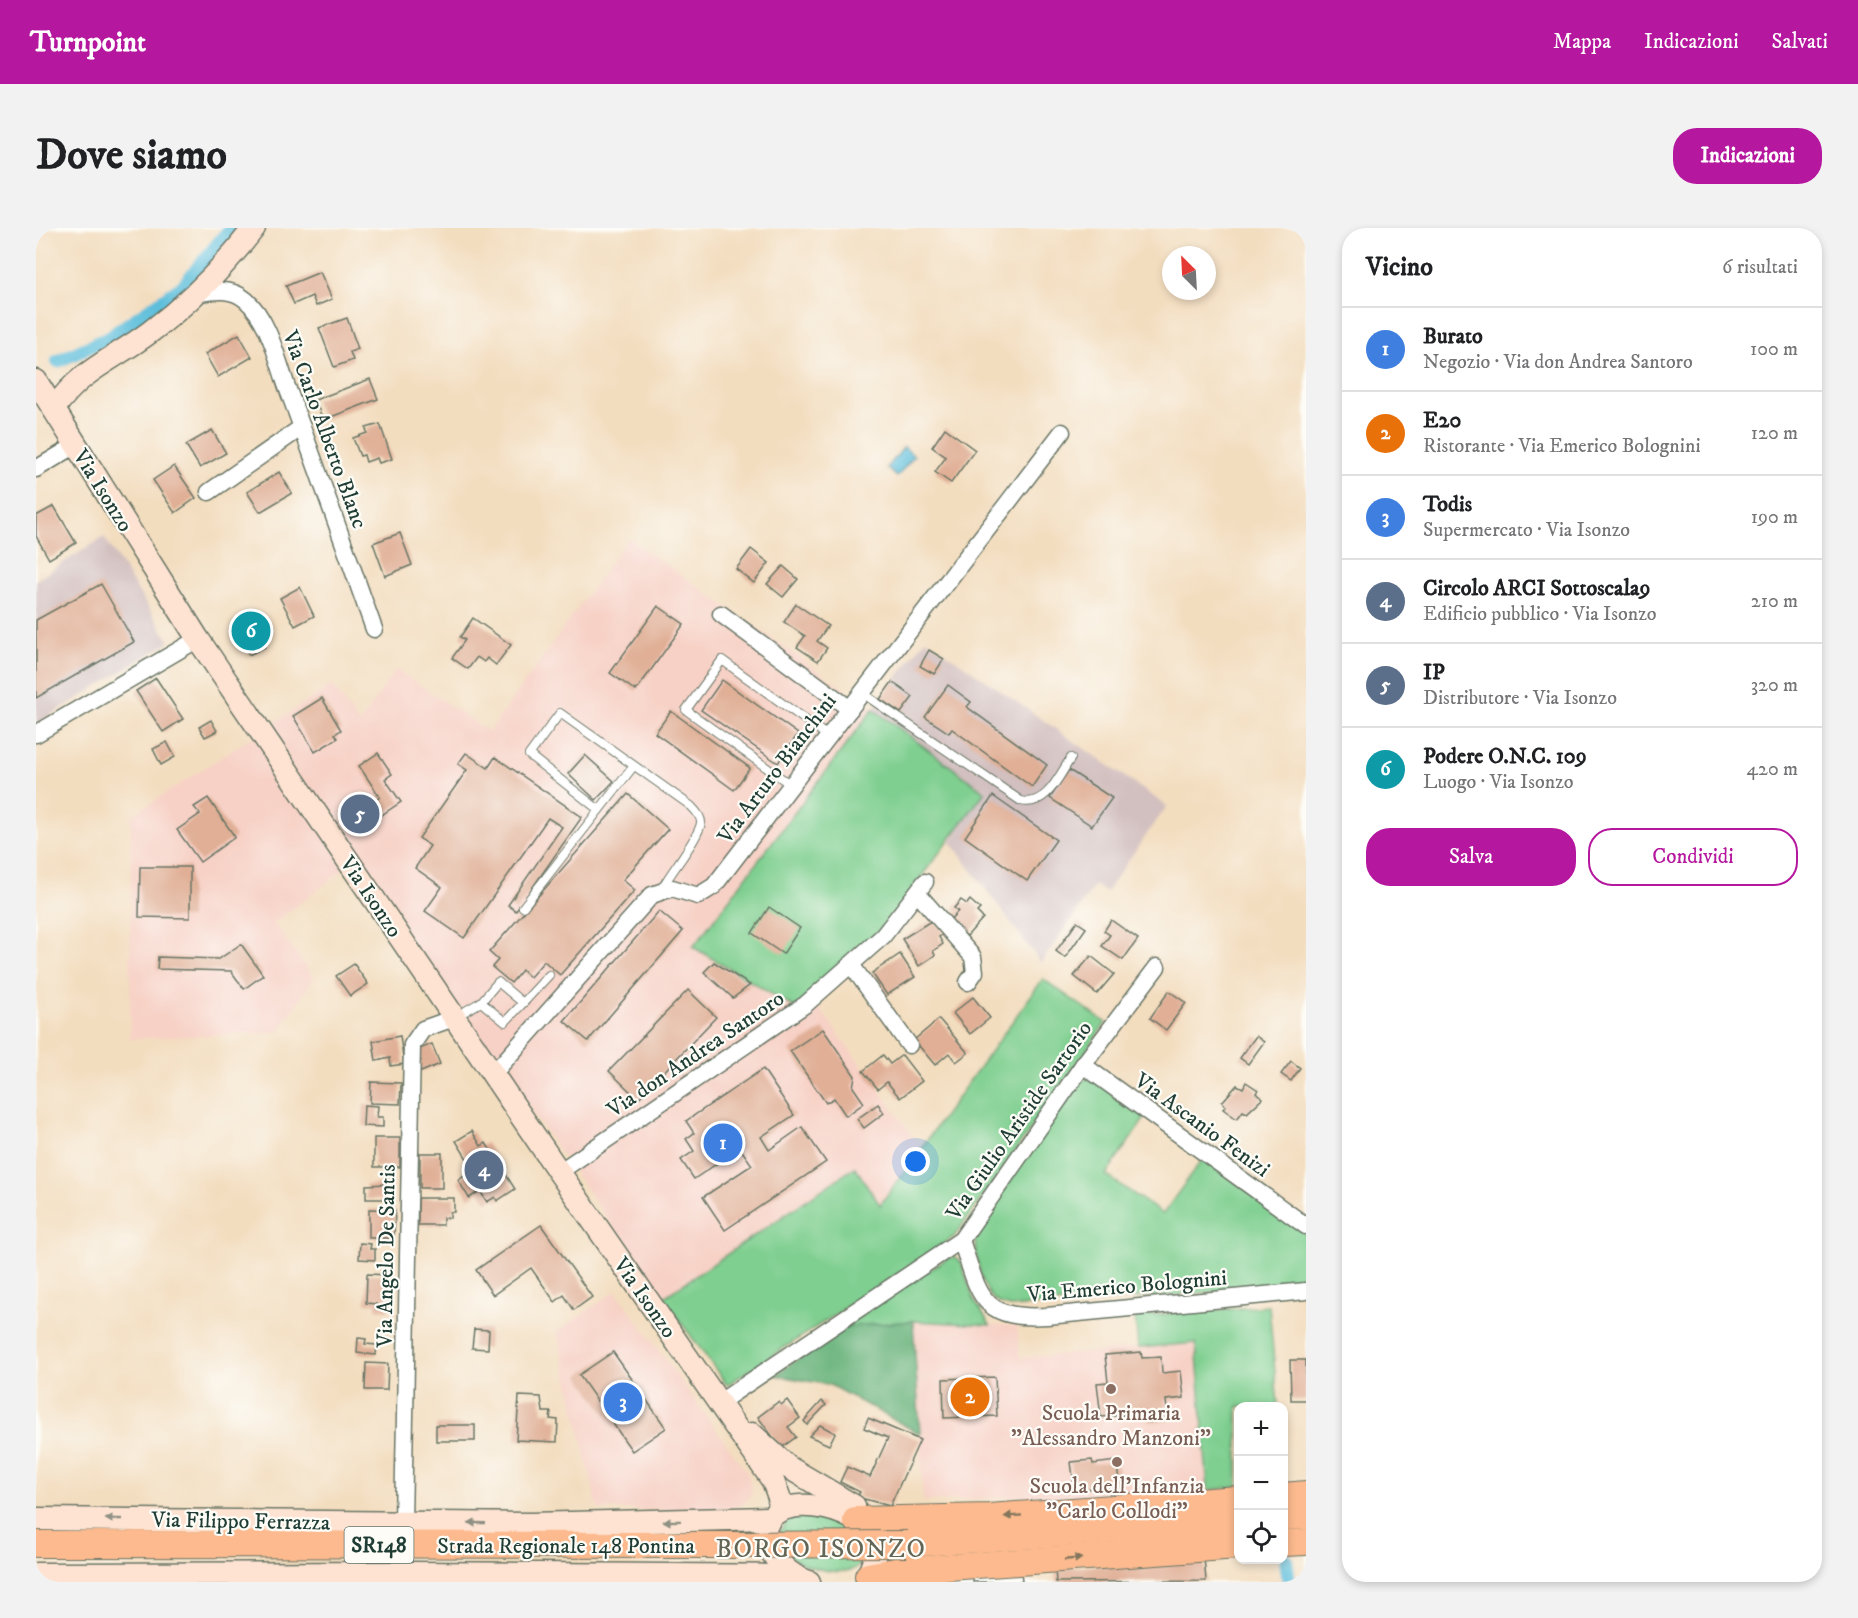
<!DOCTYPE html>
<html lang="it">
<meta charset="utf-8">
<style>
:root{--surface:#fff;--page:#f2f2f2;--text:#202124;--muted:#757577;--line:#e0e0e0;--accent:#b5179e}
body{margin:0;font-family:"IM FELL DW Pica",serif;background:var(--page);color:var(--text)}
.controls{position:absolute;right:18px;bottom:18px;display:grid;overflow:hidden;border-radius:12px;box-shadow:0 3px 9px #0003}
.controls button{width:54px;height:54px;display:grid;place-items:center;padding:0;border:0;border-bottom:2px solid var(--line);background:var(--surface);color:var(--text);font:30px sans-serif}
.compass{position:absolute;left:1126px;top:18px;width:54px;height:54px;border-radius:50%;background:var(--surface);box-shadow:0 3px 9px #0003;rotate:336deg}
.you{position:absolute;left:880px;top:934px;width:21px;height:21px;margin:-15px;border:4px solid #fff;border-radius:50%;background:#1a73e8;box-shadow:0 0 0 9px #1a73e833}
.badge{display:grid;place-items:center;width:39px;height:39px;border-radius:50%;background:var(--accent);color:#fff;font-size:20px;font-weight:700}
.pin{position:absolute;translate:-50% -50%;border:3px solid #fff;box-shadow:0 2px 6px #0006}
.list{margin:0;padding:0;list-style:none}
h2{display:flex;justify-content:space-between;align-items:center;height:78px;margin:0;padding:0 24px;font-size:26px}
h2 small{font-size:20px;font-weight:400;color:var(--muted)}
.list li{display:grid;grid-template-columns:39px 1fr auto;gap:18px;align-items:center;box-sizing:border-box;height:84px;padding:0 24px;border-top:2px solid var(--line)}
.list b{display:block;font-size:22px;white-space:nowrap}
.list p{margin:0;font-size:20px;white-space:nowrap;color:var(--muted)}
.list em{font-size:20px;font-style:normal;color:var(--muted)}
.actions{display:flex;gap:12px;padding:18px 24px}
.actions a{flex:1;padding:14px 0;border:2px solid var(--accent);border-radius:24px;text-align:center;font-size:21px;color:var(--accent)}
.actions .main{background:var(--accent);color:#fff}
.icon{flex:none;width:33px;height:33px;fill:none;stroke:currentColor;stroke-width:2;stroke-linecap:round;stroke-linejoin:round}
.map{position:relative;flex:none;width:1270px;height:1354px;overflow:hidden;border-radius:24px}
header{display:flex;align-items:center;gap:36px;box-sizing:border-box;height:84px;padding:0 30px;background:var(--accent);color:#fff}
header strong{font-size:28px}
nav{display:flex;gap:33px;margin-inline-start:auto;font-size:21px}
.intro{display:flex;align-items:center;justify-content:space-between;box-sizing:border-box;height:144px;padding:0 36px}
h1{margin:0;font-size:42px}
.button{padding:15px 27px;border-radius:24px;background:var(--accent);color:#fff;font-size:21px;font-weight:700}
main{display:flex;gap:36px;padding:0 36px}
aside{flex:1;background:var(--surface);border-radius:24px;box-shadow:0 3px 9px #0003}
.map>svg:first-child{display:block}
.built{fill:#f7d1c6}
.industrial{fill:#d2bfbf}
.green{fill:#7fcf90;stroke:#4f8662;stroke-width:1.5}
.forest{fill:#67b27a;stroke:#437857;stroke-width:1.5}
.water{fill:#5cbedb;stroke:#3e7e88;stroke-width:1.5}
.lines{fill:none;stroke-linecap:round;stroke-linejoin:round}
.canal{stroke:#5cbedb;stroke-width:14}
.building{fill:#e0af95}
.lane-casing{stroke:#697565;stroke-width:10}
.street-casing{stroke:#697565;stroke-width:19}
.secondary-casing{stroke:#697565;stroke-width:25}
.primary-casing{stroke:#697565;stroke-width:28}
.lane{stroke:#fff;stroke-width:8}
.street{stroke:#fff;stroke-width:16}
.secondary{stroke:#fee3d2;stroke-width:22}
.primary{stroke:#fcba8e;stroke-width:26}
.primary-bridge-casing{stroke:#697565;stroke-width:28;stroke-linecap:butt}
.primary-bridge{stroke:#fcba8e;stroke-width:26}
.oneway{fill:#82755c}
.oneway2{fill:#8e9083}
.education-dot{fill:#8d6e63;stroke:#fdfcf7;stroke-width:2}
.labels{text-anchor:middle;stroke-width:4.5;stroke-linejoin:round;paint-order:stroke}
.shield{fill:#fdfcf7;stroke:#62766e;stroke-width:1.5}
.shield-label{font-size:21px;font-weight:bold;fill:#1f3d34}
.street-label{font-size:22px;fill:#1f3d34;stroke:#fdfcf7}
.education-label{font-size:22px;fill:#785e54;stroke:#fdfcf7}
.quarter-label{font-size:26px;letter-spacing:1.5px;fill:#636556;stroke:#fdfcf7}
</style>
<header>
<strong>Turnpoint</strong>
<nav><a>Mappa</a><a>Indicazioni</a><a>Salvati</a></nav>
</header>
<div class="intro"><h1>Dove siamo</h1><a class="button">Indicazioni</a></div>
<main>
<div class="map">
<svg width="1270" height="1354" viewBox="0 0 1270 1354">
<rect width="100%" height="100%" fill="#fdfcf7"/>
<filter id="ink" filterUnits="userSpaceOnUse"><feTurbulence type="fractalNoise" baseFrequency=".0167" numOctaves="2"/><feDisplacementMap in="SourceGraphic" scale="12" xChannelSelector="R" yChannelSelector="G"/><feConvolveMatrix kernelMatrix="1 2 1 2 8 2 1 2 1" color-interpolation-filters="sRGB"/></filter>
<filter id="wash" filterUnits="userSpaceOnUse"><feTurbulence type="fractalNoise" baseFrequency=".008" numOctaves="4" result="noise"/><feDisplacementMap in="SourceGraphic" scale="24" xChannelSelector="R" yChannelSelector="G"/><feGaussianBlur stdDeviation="1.35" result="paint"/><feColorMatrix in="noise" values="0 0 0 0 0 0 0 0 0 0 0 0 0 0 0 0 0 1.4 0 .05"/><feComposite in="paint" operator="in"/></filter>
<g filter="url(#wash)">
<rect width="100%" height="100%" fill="#f3ddbf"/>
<g class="built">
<path d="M592 310 837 481 657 719 775 769 886 920 844 977 818 939 627 1070 319 633 238 695 278 750 242 804 94 811 95 588 296 457 323 496 360 441 453 504Z"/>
<path d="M580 1063 712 1246 716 1264 707 1277 673 1283 562 1281 521 1104Z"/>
<path d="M877 1093 981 1098 984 1130 1160 1115 1172 1262 996 1277 994 1268 887 1273Z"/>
</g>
<g class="industrial">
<path d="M68 309 134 414 0 496V352Z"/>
<path d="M890 411 1131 578 1070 664 1059 657 1005 735 914 613 949 563 837 481Z"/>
</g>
<g class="green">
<path d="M837 481 949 564 849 697 759 780 657 719Z"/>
<path d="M1007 751 1070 795 918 1009 691 1157 627 1070 819 939 844 977Z"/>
<path d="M1049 851H1057L1109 890 1070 947 1127 986 1167 930 1270 1006V1052L1259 1058 975 1079C971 1078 965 1077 961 1074 945 1064 937 1021 940 1003L1042 855Z"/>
<path d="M919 1029 925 1034 938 1072 954 1097 877 1093 807 1099 912 1030Z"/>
<path d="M1233 1078 1242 1178H1202V1259L1172 1262 1160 1115 1102 1120 1099 1088Z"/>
<path d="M767 1288C793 1291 812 1296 828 1318 828 1322 828 1328 827 1332 819 1354 763 1340 752 1326 748 1320 746 1311 743 1304L751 1293Z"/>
</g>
<path class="forest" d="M877 1093 884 1206 794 1157 739 1147 807 1099Z"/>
<path class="water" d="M868 219 878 228 861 249 851 240Z"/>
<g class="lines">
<g class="canal">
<path d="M22 133 72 110 146 59 195 0"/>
<path d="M1250 1332 1253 1354"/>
</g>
</g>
<g id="blocks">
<g class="building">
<path d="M284 44 296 71 280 78 276 68 258 76 250 58Z"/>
<path d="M311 90 322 121 314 124 317 132 298 139 283 100Z"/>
<path d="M203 106 216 129 182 149 169 126Z"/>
<path d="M334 151 342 171 287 192 279 172Z"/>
<path d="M344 196 356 231 343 235 341 230 330 234 328 227 324 228 317 210 331 205 330 200Z"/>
<path d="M909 200 939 222 915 255 899 244 910 229 896 219Z"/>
<path d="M176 202 190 225 164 240 150 217Z"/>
<path d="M138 238 160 270 139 285 117 252Z"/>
<path d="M243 244 256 265 224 284 211 264Z"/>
<path d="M18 278 40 315 13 331 0 308V288Z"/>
<path d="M364 305 376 337 349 348 337 315Z"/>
<path d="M715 321 733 335 718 355 700 341Z"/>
<path d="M747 338 762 351 747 369 731 356Z"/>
<path d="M65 356 98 414 0 470V392Z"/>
<path d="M264 359 278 388 259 398 244 370Z"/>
<path d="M760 376 792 398 781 413 791 420 782 433 761 419 769 408 748 394Z"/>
<path d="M622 378 648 396 600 463 574 445Z"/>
<path d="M220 384 233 411 227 414 229 419 213 427 197 395Z"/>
<path d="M437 390 475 417 460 437 451 430 448 434 441 429 432 441 416 430 429 412 424 409Z"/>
<path d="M893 422 908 431 898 446 884 438Z"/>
<path d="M120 450 147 491 127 504 100 463Z"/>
<path d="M686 452 762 506 742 535 665 482Z"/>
<path d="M856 454 877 469 865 485 844 471Z"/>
<path d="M912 457 935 474 931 479 1011 537 996 559 916 501 913 505 889 489Z"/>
<path d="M286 470 305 502 299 506 302 510 279 524 257 488Z"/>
<path d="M635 483 714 540 698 562 619 505Z"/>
<path d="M175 492 181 503 169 509 163 499Z"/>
<path d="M131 514 139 529 125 537 117 521Z"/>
<path d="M342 525 356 546 349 551 365 574 320 604 311 591 344 569 323 538Z"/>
<path d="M430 525 452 540 459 529 546 589 480 683 472 677 526 599 512 590 428 710 389 683 406 659 379 640 394 618 383 610 431 542 422 536Z"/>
<path d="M549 527 578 553 560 572 532 546Z"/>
<path d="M1033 542 1076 570 1056 598 1014 570Z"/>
<path d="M592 566 632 601 587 652 599 662 524 747 508 733 494 749 486 742 475 755 456 739 462 732 453 724Z"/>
<path d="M957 568 1020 612 991 653 929 609Z"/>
<path d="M172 570 199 609 164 634 141 602 164 586 158 579Z"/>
<path d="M104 639H154V690L103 689Z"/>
<path d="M925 672 931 676 934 672 944 681 941 684 947 690 931 708 913 693 922 683 918 680Z"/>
<path d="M733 679 764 700 747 726 716 705Z"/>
<path d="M623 683 647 703 552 813 528 793Z"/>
<path d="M898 691 908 705 903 709 907 716 897 723 899 727 883 738 866 711Z"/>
<path d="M1075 692 1102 711 1087 732 1066 718 1074 707 1068 703Z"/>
<path d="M1041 694 1050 700 1029 730 1020 723Z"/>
<path d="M205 716 227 747 208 761 195 743 121 741 122 729 183 731Z"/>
<path d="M864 726 879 749 851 767 836 745Z"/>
<path d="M1055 728 1078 746 1061 766 1038 748Z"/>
<path d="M678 734 714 757 697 770 668 744Z"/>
<path d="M318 736 332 756 314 768 300 748Z"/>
<path d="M652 762 680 789 602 871 573 843Z"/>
<path d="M1133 763 1150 775 1130 802 1114 790Z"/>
<path d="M937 769 954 790 934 806 917 785Z"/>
<path d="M903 791 932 825 920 834 913 825 899 837 878 812Z"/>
<path d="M787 801 819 848 817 859 828 875 810 888 798 870 790 875 754 823Z"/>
<path d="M364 808 368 836 355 838 354 830 340 833 337 813Z"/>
<path d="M1220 808 1228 814 1212 836 1204 830Z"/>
<path d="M396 816 404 836 385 844 381 835 385 833 381 822Z"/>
<path d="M847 827 854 836 866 827 886 853 864 870 851 854 842 861 827 843Z"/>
<path d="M1255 833 1264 840 1255 853 1245 846Z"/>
<path d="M727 841 758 887 725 909 733 922 766 899 790 934 689 1002 667 969 716 937 704 920 658 951 645 932 658 923 650 911 658 905 650 893Z"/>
<path d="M335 854 365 855 364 876 334 875Z"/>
<path d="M1210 854 1222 862 1220 865 1227 870 1211 885 1207 883 1201 891 1187 881 1190 878 1186 874 1201 857 1207 860Z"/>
<path d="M842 876 848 885 828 900 821 891Z"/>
<path d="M328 877 342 878 341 889H347V899L327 898Z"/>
<path d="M436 903 445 918 450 915 479 961 461 973 459 969 451 974 444 963 433 970 422 952 438 942 420 913Z"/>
<rect x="338" y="910" width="26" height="29"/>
<rect x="384" y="925" width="22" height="35"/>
<path d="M351 956V971H330V957Z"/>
<path d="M382 970H418V984H414V990H407V997H382Z"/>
<path d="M333 981 359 982 358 1010H333Z"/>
<path d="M505 997 556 1069 538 1082 528 1067 519 1074 495 1040 457 1067 440 1042Z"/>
<path d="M324 1015 335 1016 334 1021H339V1032L323 1031Z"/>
<path d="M331 1046 354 1047 352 1082 340 1081V1076L330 1075Z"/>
<path d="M438 1101 453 1102 452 1121 436 1120Z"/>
<path d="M322 1110 330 1111 329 1116 341 1117 340 1127 321 1125Z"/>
<path d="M577 1124 630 1200 596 1223 543 1147Z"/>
<path d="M1105 1124 1106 1130 1125 1129 1126 1145 1145 1143 1148 1170 1130 1172 1132 1192 1112 1194 1111 1185 1065 1189 1061 1155 1072 1154 1069 1127Z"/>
<path d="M1254 1132H1270V1172H1255Z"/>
<path d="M330 1135 352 1136 351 1162H329Z"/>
<path d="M959 1149 961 1188 908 1190 907 1151Z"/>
<path d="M483 1168 505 1169 507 1184H515L514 1191 522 1192 521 1214 480 1212Z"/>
<path d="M751 1172 764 1190 752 1199 760 1209 745 1220 722 1189 742 1174 745 1177Z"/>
<path d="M786 1173 790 1177 771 1197 768 1193Z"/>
<path d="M832 1190 884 1212 854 1278 821 1269 824 1264 804 1254 811 1239 834 1249 852 1210 828 1200Z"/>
<rect x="400" y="1197" width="39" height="16"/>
<path d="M784 1197 799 1205 793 1217 773 1208Z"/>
<path d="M1056 1232 1057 1236 1081 1233 1083 1258 1048 1261V1256L1038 1257 1035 1234Z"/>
<path d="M1168 1329 1170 1353 1020 1354 1019 1341Z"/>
<path d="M985 1344 986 1354H937V1348Z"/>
</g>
</g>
</g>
<g filter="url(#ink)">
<use href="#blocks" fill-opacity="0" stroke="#697565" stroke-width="1.5"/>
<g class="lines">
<g class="lane-casing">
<g id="lane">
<path d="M826 465 985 573C1011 579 1023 547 1035 530"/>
<path d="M755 557 650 482 686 432 793 509"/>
<path d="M563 582 597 539"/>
<path d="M487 679 563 582 493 527 524 485 655 578C659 582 665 588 665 594 665 607 633 646 625 662"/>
<path d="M445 774 469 794 487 775"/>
<path d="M419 789 445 774 462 754 487 775 513 747"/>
</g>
</g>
<g class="street-casing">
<g id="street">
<path d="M158 66C177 63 195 59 210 72 233 92 241 131 251 159 281 239 309 320 338 401"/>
<path d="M0 241 40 217"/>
<path d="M173 264 266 199"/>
<path d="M685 386 814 481"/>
<path d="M0 506 162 411"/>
<path d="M881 665 937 729 939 744 932 754"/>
<path d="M816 738 873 817"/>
<path d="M1047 837 1270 998"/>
<path d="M457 846 616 667 636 660 662 668 678 658 1026 204"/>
<path d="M523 944 770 776 847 708 889 654"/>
<path d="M925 1012C944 1068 944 1092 1011 1088L1270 1063"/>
<path d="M684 1174 925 1012 1047 837 1121 739"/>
<path d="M367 1294 376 817 387 801 418 790"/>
</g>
</g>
<g class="secondary-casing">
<g id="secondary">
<path d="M0 153 162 411 523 944 737 1253 744 1272 741 1284"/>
<path d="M18 181C45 141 77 132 114 104 153 75 188 39 218 0"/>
<path d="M716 1206 752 1239 818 1278"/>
<path d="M0 1291 494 1296 734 1290"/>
<path d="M0 1346 375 1345 757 1348"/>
<path d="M773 1354C751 1347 735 1330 729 1308 727 1258 828 1277 839 1314 843 1331 833 1339 831 1354"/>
</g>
</g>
<g class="primary-casing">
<g id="primary">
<path d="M1248 1268 1270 1266"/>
<path d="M1248 1289 1270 1288"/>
<path d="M820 1292 953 1289 1202 1271"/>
<path d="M1248 1315 1270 1314"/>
<path d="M0 1316 686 1317"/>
<path d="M871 1316 1202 1293"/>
<path d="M832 1348 859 1343 1202 1318"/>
</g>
</g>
<use href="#lane" class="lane"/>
<use href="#street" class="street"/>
<use href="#secondary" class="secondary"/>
<use href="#primary" class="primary"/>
<g class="primary-bridge-casing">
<path id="primary-bridge" d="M686 1317 871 1316"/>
</g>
<use href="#primary-bridge" class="primary-bridge"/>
</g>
<defs><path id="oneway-solid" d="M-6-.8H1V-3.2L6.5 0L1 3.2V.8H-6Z" transform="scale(1.5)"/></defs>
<g class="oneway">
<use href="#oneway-solid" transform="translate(977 1288) rotate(176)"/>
<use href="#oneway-solid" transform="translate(1037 1331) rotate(-5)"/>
</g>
<g class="oneway2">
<use href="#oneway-solid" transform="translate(78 1291) rotate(-180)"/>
<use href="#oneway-solid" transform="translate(636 1293) rotate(179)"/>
<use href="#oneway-solid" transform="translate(441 1295) rotate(-179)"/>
</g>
</g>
<g class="education-dot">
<circle cx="1075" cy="1161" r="6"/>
<circle cx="1081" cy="1234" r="6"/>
</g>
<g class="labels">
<rect class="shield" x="308.5" y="1299" width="69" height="36" rx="4.5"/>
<g class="shield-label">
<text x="343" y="1324">SR148</text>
</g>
<g class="street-label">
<text transform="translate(290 201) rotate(70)" y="8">Via Carlo Alberto Blanc</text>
<text transform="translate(68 262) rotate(58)" y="8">Via Isonzo</text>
<text transform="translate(740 540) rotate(-53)" y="8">Via Arturo Bianchini</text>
<text transform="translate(336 668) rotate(56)" y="8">Via Isonzo</text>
<text transform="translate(659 825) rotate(-34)" y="8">Via don Andrea Santoro</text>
<text transform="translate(982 892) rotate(-55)" y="8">Via Giulio Aristide Sartorio</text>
<text transform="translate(1167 896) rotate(36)" y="8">Via Ascanio Fenizi</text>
<text transform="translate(349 1028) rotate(-89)" y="8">Via Angelo De Santis</text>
<text transform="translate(1091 1057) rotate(-5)" y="8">Via Emerico Bolognini</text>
<text transform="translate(610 1069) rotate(55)" y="8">Via Isonzo</text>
<text transform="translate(205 1292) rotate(1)" y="8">Via Filippo Ferrazza</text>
<text x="530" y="1325">Strada Regionale 148 Pontina</text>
</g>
<g class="education-label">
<text x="1075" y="1192">Scuola Primaria<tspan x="1075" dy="25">"Alessandro Manzoni"</tspan></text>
<text x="1081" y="1265">Scuola dell'Infanzia<tspan x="1081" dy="25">"Carlo Collodi"</tspan></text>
</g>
<g class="quarter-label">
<text x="785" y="1329">BORGO ISONZO</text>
</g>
</g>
</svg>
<div class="controls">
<button>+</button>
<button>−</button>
<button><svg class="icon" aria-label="locate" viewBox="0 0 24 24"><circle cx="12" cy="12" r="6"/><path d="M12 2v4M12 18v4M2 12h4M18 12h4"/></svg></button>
</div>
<svg class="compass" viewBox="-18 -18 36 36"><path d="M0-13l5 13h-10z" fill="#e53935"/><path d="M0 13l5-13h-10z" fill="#757577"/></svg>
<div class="you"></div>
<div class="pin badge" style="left:687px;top:915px;background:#3f7fe0">1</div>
<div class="pin badge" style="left:934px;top:1169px;background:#e8710a">2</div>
<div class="pin badge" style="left:587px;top:1174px;background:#3f7fe0">3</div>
<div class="pin badge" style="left:448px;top:942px;background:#5c6f8a">4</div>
<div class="pin badge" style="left:324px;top:586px;background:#5c6f8a">5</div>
<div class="pin badge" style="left:215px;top:403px;background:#0f9aa8">6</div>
</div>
<aside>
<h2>Vicino<small>6 risultati</small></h2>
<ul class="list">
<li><span class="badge" style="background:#3f7fe0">1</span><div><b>Burato</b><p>Negozio · Via don Andrea Santoro</p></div><em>100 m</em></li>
<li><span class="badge" style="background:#e8710a">2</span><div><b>E20</b><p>Ristorante · Via Emerico Bolognini</p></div><em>120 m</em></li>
<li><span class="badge" style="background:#3f7fe0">3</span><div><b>Todis</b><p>Supermercato · Via Isonzo</p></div><em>190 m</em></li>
<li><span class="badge" style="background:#5c6f8a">4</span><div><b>Circolo ARCI Sottoscala9</b><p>Edificio pubblico · Via Isonzo</p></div><em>210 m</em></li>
<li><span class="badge" style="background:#5c6f8a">5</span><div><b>IP</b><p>Distributore · Via Isonzo</p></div><em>320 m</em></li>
<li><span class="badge" style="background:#0f9aa8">6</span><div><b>Podere O.N.C. 109</b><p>Luogo · Via Isonzo</p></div><em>420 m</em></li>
</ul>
<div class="actions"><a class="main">Salva</a><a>Condividi</a></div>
</aside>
</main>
